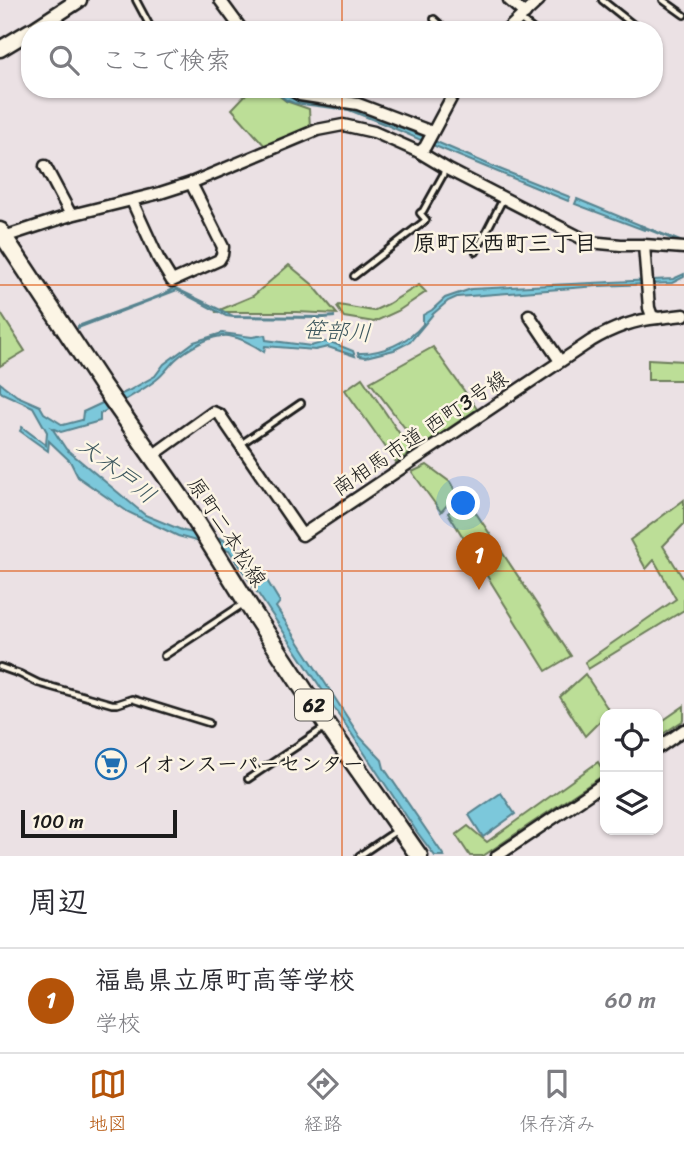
<!DOCTYPE html>
<html lang="ja">
<meta charset="utf-8">
<style>
:root{--surface:#fff;--page:#f2f2f3;--text:#2b2b33;--muted:#7c7c81;--line:#e1e1e2;--accent:#b45309}
body{margin:0;font-family:Sriracha,"Klee One",sans-serif;background:var(--page);color:var(--text)}
.controls{position:absolute;right:21px;bottom:21px;display:grid;overflow:hidden;border-radius:14px;box-shadow:0 2px 5px #0004}
.controls button{width:63px;height:63px;display:grid;place-items:center;padding:0;border:0;border-bottom:2px solid var(--line);background:var(--surface);color:var(--text);font:35px sans-serif}
.scale{position:absolute;left:21px;bottom:18px;width:156px;box-sizing:border-box;padding-left:7px;border:4px solid #1c1c1c;border-top:0;font-size:19px;line-height:24px;white-space:nowrap;color:#1c1c1c;-webkit-text-stroke:5px #fcf5e5;paint-order:stroke}
.you{position:absolute;left:464px;top:504px;width:24px;height:24px;margin:-18px;border:5px solid #fff;border-radius:50%;background:#1a73e8;box-shadow:0 0 0 10px #1a73e833}
.badge{display:grid;place-items:center;width:46px;height:46px;border-radius:50%;background:var(--accent);color:#fff;font-size:23px;font-weight:700}
.pin{position:absolute;translate:-50% -58px;filter:drop-shadow(0 2px 4px #0008)}
.pin::after{content:'';position:absolute;top:37px;width:24px;height:21px;background:inherit;clip-path:polygon(0 0,100% 0,50% 100%)}
.list{margin:0;padding:0;list-style:none}
h2{display:flex;justify-content:space-between;align-items:center;height:91px;margin:0;padding:0 28px;font-size:30px}
h2 small{font-size:23px;font-weight:400;color:var(--muted)}
.list li{display:grid;grid-template-columns:46px 1fr auto;gap:21px;align-items:center;box-sizing:border-box;height:105px;padding:0 28px;border-top:2px solid var(--line)}
.list b{display:block;font-size:26px;white-space:nowrap}
.list p{margin:0;font-size:23px;white-space:nowrap;color:var(--muted)}
.list em{font-size:23px;font-style:normal;color:var(--muted)}
.icon{flex:none;width:38px;height:38px;fill:none;stroke:currentColor;stroke-width:2;stroke-linecap:round;stroke-linejoin:round}
.map{position:relative;flex:none;width:684px;height:856px;overflow:hidden}
.search{position:absolute;background:var(--surface);box-shadow:0 2px 5px #0004;left:21px;right:21px;top:21px;height:77px;display:flex;align-items:center;gap:18px;box-sizing:border-box;padding:0 24px;border-radius:28px;color:var(--muted);font-size:26px}
.sheet{height:196px;background:var(--surface)}
nav{display:flex;justify-content:space-around;align-items:center;box-sizing:border-box;height:98px;border-top:2px solid var(--line);background:var(--surface);font-size:19px;color:var(--muted)}
nav a{display:grid;justify-items:center;gap:4px}
nav .on{color:var(--accent)}
.map>svg:first-child{display:block}
.green{fill:#bcde97;stroke:#6c7d5a;stroke-width:2}
.water{fill:#7cc8db;stroke:#56838f;stroke-width:2}
.lines{fill:none;stroke-linecap:round;stroke-linejoin:round}
.stream{stroke:#56838f;stroke-width:3.5}
.lane-casing{stroke:#1c1c1c;stroke-width:10}
.street-casing{stroke:#1c1c1c;stroke-width:15}
.secondary-casing{stroke:#1c1c1c;stroke-width:19}
.primary-casing{stroke:#1c1c1c;stroke-width:21}
.lane{stroke:#fcf5e5;stroke-width:4.5}
.street{stroke:#fcf5e5;stroke-width:10}
.secondary{stroke:#fcf5e5;stroke-width:14}
.primary{stroke:#fcf5e5;stroke-width:16}
.grid{fill:none;stroke:#de560d;stroke-width:2;stroke-opacity:0.55}
.labels{text-anchor:middle;stroke-width:5;stroke-linejoin:round;paint-order:stroke}
.shield{fill:#fcf5e5;stroke:#5f5d58;stroke-width:2}
.shield-label{font-size:19px;font-weight:bold;fill:#1c1c1c}
.street-label{font-size:21px;fill:#1c1c1c;stroke:#fcf5e5}
.poi-label{font-size:21px;font-weight:bold;fill:#1c1c1c;stroke:#fcf5e5;text-anchor:start}
.neighbourhood-label{font-size:23px;font-weight:bold;fill:#1c1c1c;stroke:#fcf5e5}
.water-label{font-size:23px;font-style:italic;fill:#3e585f;stroke:#fcf5e5}
</style>
<div class="map">
<svg width="684" height="856" viewBox="0 0 684 856">
<rect width="100%" height="100%" fill="#ebe1e4"/>
<filter id="ink" filterUnits="userSpaceOnUse"><feTurbulence type="fractalNoise" baseFrequency=".0143" numOctaves="2"/><feDisplacementMap in="SourceGraphic" scale="14" xChannelSelector="R" yChannelSelector="G"/><feConvolveMatrix kernelMatrix="1 2 1 2 8 2 1 2 1" color-interpolation-filters="sRGB"/></filter>
<g filter="url(#ink)">
<g class="green">
<path d="M251 89H271L286 101 309 109 310 127 265 146 232 109Z"/>
<path d="M289 265 312 284 337 314 297 312H215L253 296Z"/>
<path d="M419 285 426 292 398 311 374 322 344 317 337 307 339 305 373 311 388 304Z"/>
<path d="M0 312 25 351 0 366Z"/>
<path d="M433 347 477 409 420 448 370 382Z"/>
<path d="M648 359 684 361V380H648Z"/>
<path d="M362 378 412 452 396 462 345 390Z"/>
<path d="M427 465 450 482 457 494 441 512 412 472Z"/>
<path d="M466 498 571 656 546 671 448 513Z"/>
<path d="M684 500V524L663 546 684 580V610L588 669 585 662 676 599 654 560 646 569 630 540Z"/>
<path d="M585 674 610 712 605 714V716L585 736 560 697Z"/>
<path d="M684 706V720L658 737V724Z"/>
<path d="M598 762 605 774 483 856H470L456 835 468 826 487 842Z"/>
</g>
<g class="water">
<path d="M272 89 301 102 339 106 357 111 425 137 423 141 389 126 349 110 294 103 286 100Z"/>
<path d="M432 140 497 168 570 197 568 201 430 144Z"/>
<path d="M577 199 645 227 644 230 575 204Z"/>
<path d="M684 274V277L672 283 598 286 457 297 448 301 433 314 410 342 394 350 366 357 359 356 358 353C381 354 409 342 423 324V315L432 310 445 298 471 289 673 279Z"/>
<path d="M175 288 233 316 325 317 334 316V317L324 318 233 317 226 316 177 290 78 328V326L159 296Z"/>
<path d="M222 333 252 337 265 335 266 340 311 346 324 342 333 343 353 351 355 356 328 347 315 350 265 346 264 352C254 345 241 338 229 336 212 334 187 349 175 360 169 366 164 374 156 380 139 393 120 403 100 414V421L61 432 52 428 66 449 145 515 184 531 220 538 233 545 248 567 266 579 280 602 276 607 360 737 382 760 384 768 444 856H435L417 832 229 550 178 536 128 512 78 477 70 461 49 441 48 451 20 431 22 427 46 445 47 432 33 407 2 393 0 391V383L17 396 40 406 44 413 63 425 82 420 83 412 128 391 155 376 164 364 194 342Z"/>
<path d="M501 793 515 814 483 837 469 815Z"/>
</g>
<g class="lines">
<path class="stream" d="M641 226 681 242"/>
<g class="lane-casing">
<g id="lane">
<path d="M136 0 152 30"/>
<path d="M602 0 640 30"/>
<path d="M663 0 684 15"/>
<path d="M434 19 446 30"/>
<path d="M521 20 534 30"/>
<path d="M476 252 503 199"/>
<path d="M354 276 426 220 420 213 423 211 443 175 445 167"/>
<path d="M241 444 301 403"/>
<path d="M164 656 243 604"/>
<path d="M0 667 20 674 38 683 112 704H117L132 699 209 723"/>
<path d="M248 779 324 728"/>
<path d="M359 856 396 831"/>
</g>
</g>
<g class="street-casing">
<g id="street">
<path d="M220 0 242 30"/>
<path d="M509 0 525 14"/>
<path d="M507 30 539 0"/>
<path d="M290 89 300 95 358 104 432 132"/>
<path d="M419 152 425 147 456 89"/>
<path d="M45 166 71 215"/>
<path d="M132 201 158 258 172 281 219 260 222 255 223 247 191 183"/>
<path d="M10 235 71 215 160 193 191 183 317 130 343 125 374 132 419 152 449 170 589 242 621 245H644"/>
<path d="M529 315 560 361"/>
<path d="M658 318 684 315"/>
<path d="M152 456 213 412 220 415 302 535 591 341C611 329 634 320 658 318L652 316 649 308 644 245 684 248"/>
<path d="M658 748 684 730"/>
<path d="M497 856 605 783"/>
</g>
</g>
<g class="secondary-casing">
<g id="secondary">
<path d="M33 30 79 0"/>
<path d="M0 49 30 31"/>
</g>
</g>
<g class="primary-casing">
<path id="primary" d="M0 231 102 385 184 502 256 617 327 725 419 856"/>
</g>
<use href="#lane" class="lane"/>
<use href="#street" class="street"/>
<use href="#secondary" class="secondary"/>
<use href="#primary" class="primary"/>
</g>
</g>
<path class="grid" d="M342 0V30M342 89V856M0 285H684M0 571H684"/>
<defs>
<g id="supermarket-ring" transform="scale(1.575)"><circle r="9.5" fill="#fcf5e5" stroke="#1f6fb2" stroke-width="1.5"/><path d="M-6-5.5h2.5l.6 2H6L4.5 2H-2.5L-4.4-4H-6ZM-1.5 3.2a1.3 1.3 0 1 0 .1 0ZM3 3.2a1.3 1.3 0 1 0 .1 0Z" fill="#1f6fb2"/></g>
</defs>
<g fill-rule="evenodd">
<use href="#supermarket-ring" x="111" y="764"/>
</g>
<g class="labels">
<rect class="shield" x="295" y="689.5" width="38" height="31" rx="5"/>
<g class="shield-label">
<text x="314" y="712">62</text>
</g>
<g class="street-label">
<text transform="translate(420 433) rotate(-34)" y="7">南相馬市道 西町3号線</text>
<text transform="translate(227 532) rotate(57)" y="7">原町二本松線</text>
</g>
<g class="poi-label">
<text x="134" y="771">イオンスーパーセンター</text>
</g>
<g class="neighbourhood-label">
<text x="505" y="251">原町区西町三丁目</text>
</g>
<g class="water-label">
<text transform="translate(337 331) rotate(3)" y="8">笹部川</text>
<text transform="translate(117 470) rotate(38)" y="8">大木戸川</text>
</g>
</g>
</svg>
<div class="controls">
<button><svg class="icon" aria-label="locate" viewBox="0 0 24 24"><circle cx="12" cy="12" r="6"/><path d="M12 2v4M12 18v4M2 12h4M18 12h4"/></svg></button>
<button><svg class="icon" aria-label="layers" viewBox="0 0 24 24"><path d="M12 4l9 5-9 5-9-5zM3 14l9 5 9-5"/></svg></button>
</div>
<div class="scale">100 m</div>
<div class="you"></div>
<div class="pin badge" style="left:479px;top:590px">1</div>
<div class="search"><svg class="icon" aria-label="search" viewBox="0 0 24 24"><circle cx="10" cy="10" r="6"/><path d="M15 15l6 6"/></svg>ここで検索</div>
</div>
<section class="sheet">
<h2>周辺<small></small></h2>
<ul class="list">
<li><span class="badge">1</span><div><b>福島県立原町高等学校</b><p>学校</p></div><em>60 m</em></li>
</ul>
</section>
<nav>
<a class="on"><svg class="icon" aria-label="map" viewBox="0 0 24 24"><path d="M3 6l6-2 6 2 6-2v14l-6 2-6-2-6 2zM9 4v14M15 6v14"/></svg>地図</a>
<a><svg class="icon" aria-label="directions" viewBox="0 0 24 24"><path d="M12 3l9 9-9 9-9-9zM9 14v-3h6M13 9l2 2-2 2"/></svg>経路</a>
<a><svg class="icon" aria-label="saved" viewBox="0 0 24 24"><path d="M7 4h10v16l-5-4-5 4z"/></svg>保存済み</a>
</nav>
